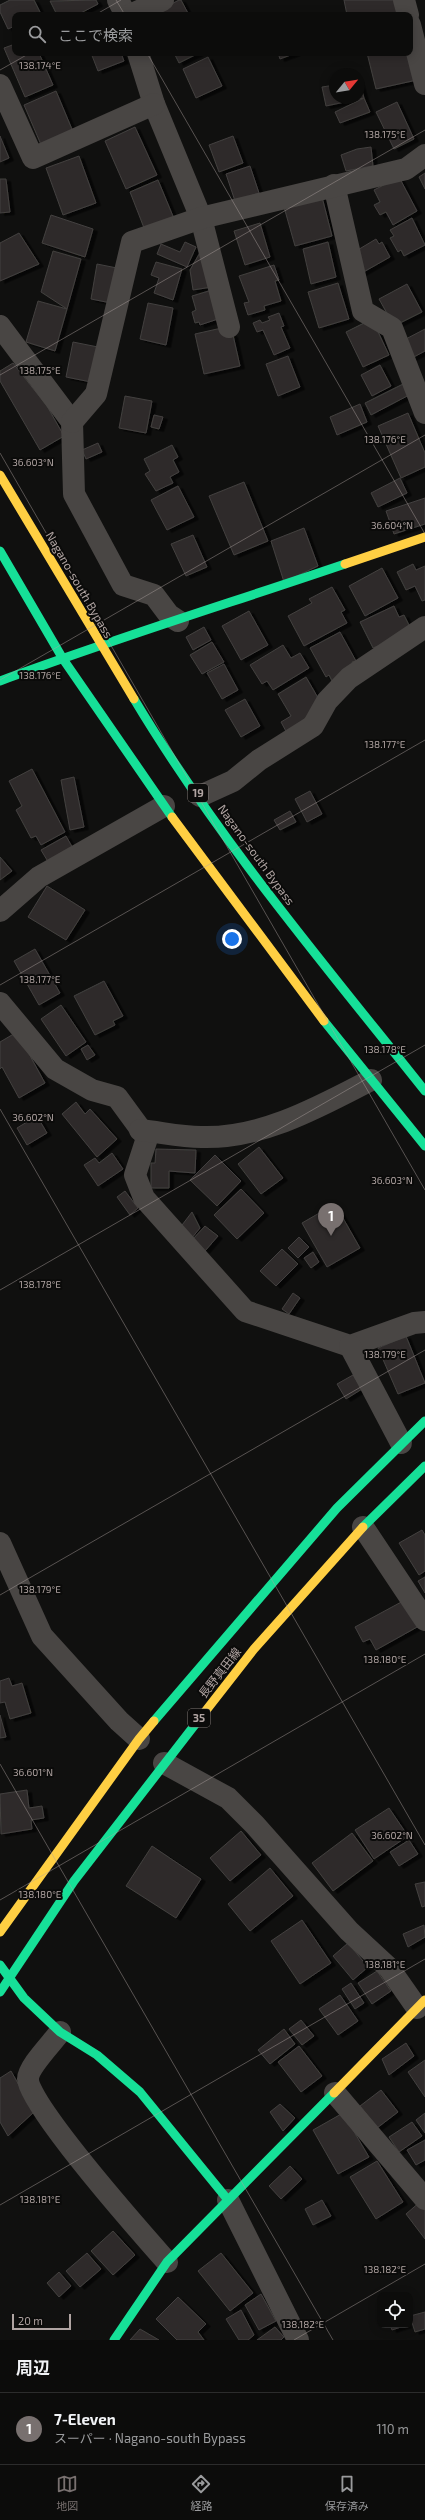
<!DOCTYPE html>
<html lang="ja">
<meta charset="utf-8">
<style>
:root{--surface:#0c0c0b;--page:#1a1a19;--text:#f1f3f6;--muted:#9a9b9d;--line:#2c2c2c;--accent:#78706f}
body{margin:0;font-family:"Exo 2","Noto Sans JP",sans-serif;background:var(--page);color:var(--text)}
.controls{position:absolute;right:12px;bottom:12px;display:grid;overflow:hidden;border-radius:8px;box-shadow:0 2px 10px #0003}
.controls button{width:36px;height:36px;display:grid;place-items:center;padding:0;border:0;border-bottom:1px solid var(--line);background:var(--surface);color:var(--text);font:20px sans-serif}
.compass{position:absolute;left:329px;top:68px;width:36px;height:36px;border-radius:50%;background:var(--surface);box-shadow:0 2px 10px #0003;rotate:60deg}
.scale{position:absolute;left:12px;bottom:10px;width:59px;box-sizing:border-box;padding-left:4px;border:2px solid #b0a4a2;border-top:0;font-size:11px;line-height:14px;white-space:nowrap;color:#b0a4a2;-webkit-text-stroke:3px #0b0b0a;paint-order:stroke}
.you{position:absolute;left:232px;top:939px;width:14px;height:14px;margin:-10px;border:3px solid #fff;border-radius:50%;background:#1a73e8;box-shadow:0 0 0 6px #1a73e833}
.badge{display:grid;place-items:center;width:26px;height:26px;border-radius:50%;background:var(--accent);color:#fff;font-size:13px;font-weight:700}
.pin{position:absolute;translate:-50% -33px;filter:drop-shadow(0 1px 2px #0008)}
.pin::after{content:'';position:absolute;top:21px;width:14px;height:12px;background:inherit;clip-path:polygon(0 0,100% 0,50% 100%)}
.list{margin:0;padding:0;list-style:none}
h2{display:flex;justify-content:space-between;align-items:center;height:52px;margin:0;padding:0 16px;font-size:17px}
h2 small{font-size:13px;font-weight:400;color:var(--muted)}
.list li{display:grid;grid-template-columns:26px 1fr auto;gap:12px;align-items:center;box-sizing:border-box;height:72px;padding:0 16px;border-top:1px solid var(--line)}
.list b{display:block;font-size:15px;white-space:nowrap}
.list p{margin:0;font-size:13px;white-space:nowrap;color:var(--muted)}
.list em{font-size:13px;font-style:normal;color:var(--muted)}
.icon{flex:none;width:22px;height:22px;fill:none;stroke:currentColor;stroke-width:2;stroke-linecap:round;stroke-linejoin:round}
.map{position:relative;flex:none;width:425px;height:2340px;overflow:hidden}
.search{position:absolute;background:var(--surface);box-shadow:0 2px 10px #0003;left:12px;right:12px;top:12px;height:44px;display:flex;align-items:center;gap:10px;box-sizing:border-box;padding:0 14px;border-radius:8px;color:var(--muted);font-size:15px}
.sheet{height:124px;background:var(--surface)}
nav{display:flex;justify-content:space-around;align-items:center;box-sizing:border-box;height:56px;border-top:1px solid var(--line);background:var(--surface);font-size:11px;color:var(--muted)}
nav a{display:grid;justify-items:center;gap:2px}
nav .on{color:var(--accent)}
.map>svg:first-child{display:block}
.building{fill:#2e2c2b;stroke:#43403f;filter:url(#shadow)}
.lines{fill:none;stroke-linecap:round;stroke-linejoin:round}
.street{stroke:#494644;stroke-width:22}
.fast{stroke:#16e098;stroke-width:9}
.slow{stroke:#ffcf43;stroke-width:9}
.ticks{fill:none;stroke:#b0a4a2;stroke-width:1;stroke-opacity:0.45}
.labels{text-anchor:middle;stroke-width:4;stroke-linejoin:round;paint-order:stroke}
.shield{fill:#0b0b0a;stroke:#7e7674;stroke-width:1}
.shield-label{font-size:11px;font-weight:bold;fill:#b0a4a2}
.street-label{font-size:12px;fill:#b0a4a2;stroke:#0b0b0a}
.ticks-label{font-size:10px;text-anchor:middle;fill:#b0a4a2;stroke:#0b0b0a;stroke-width:4;stroke-linejoin:round;paint-order:stroke}
</style>
<div class="map">
<svg width="425" height="2340" viewBox="0 0 425 2340">
<defs>
<filter id="shadow"><feDropShadow dx="4.5" dy="2.5" stdDeviation="0" flood-color="#0009"/></filter>
</defs>
<rect width="100%" height="100%" fill="#10100f"/>
<g class="building">
<path d="M10 0H34L41 14 15 15V26L8 29 0 12V5Z"/>
<path d="M96 0 98 4 77 15H57L50 1Z"/>
<path d="M179 0H181L189 15H151Z"/>
<path d="M344 0H395L398 14 347 15Z"/>
<path d="M15 44V53H39L53 85 25 97 4 48Z"/>
<path d="M91 53H121L124 61 98 71Z"/>
<path d="M174 53H199L179 63Z"/>
<path d="M278 53H296L280 59Z"/>
<path d="M367 53H410L417 80 376 89Z"/>
<path d="M208 57 222 86 196 98 183 69Z"/>
<path d="M359 80 364 98 326 106 322 87 335 85V98H359Z"/>
<path d="M56 91 74 134 42 147 24 105Z"/>
<path d="M364 98 370 112 340 123 335 112Z"/>
<path d="M397 102 414 139 394 149 376 112Z"/>
<path d="M135 127 157 175 126 189 105 141Z"/>
<path d="M0 136 9 158 0 162Z"/>
<path d="M233 136 243 163 219 172 209 145Z"/>
<path d="M371 147 373 166 346 171 341 155 357 149Z"/>
<path d="M79 156 96 203 63 215 46 168Z"/>
<path d="M250 166 259 193 235 201 226 174Z"/>
<path d="M425 173V189L419 177Z"/>
<path d="M399 177 417 211 393 225 386 212 380 215 374 205 380 202 374 190Z"/>
<path d="M0 179H6L10 212 0 213Z"/>
<path d="M158 180 175 221 146 233 130 192Z"/>
<path d="M322 197 332 236 295 246 284 207Z"/>
<path d="M51 215 93 229 85 257 42 243Z"/>
<path d="M412 218 425 245 404 256 401 250 398 252 390 238 394 236 390 230Z"/>
<path d="M260 223 270 257 245 265 234 231Z"/>
<path d="M19 233 39 264 0 281V243Z"/>
<path d="M376 239 379 244 382 242 390 257 360 274 351 254Z"/>
<path d="M185 242 196 247 187 267 157 254 161 244 180 252Z"/>
<path d="M328 242 336 277 311 284 303 249Z"/>
<path d="M202 249 212 287 193 290 190 270Z"/>
<path d="M53 251 81 259 67 309 41 292Z"/>
<path d="M156 262 182 269 173 300 154 293 159 278 151 275Z"/>
<path d="M97 264 117 268 111 303 91 299Z"/>
<path d="M274 265 279 280 275 281 281 301 264 306 265 310 248 315 244 303 249 302 239 276Z"/>
<path d="M338 283 349 319 319 328 308 292Z"/>
<path d="M407 284 422 312 394 326 379 299Z"/>
<path d="M212 290 221 318 200 325 199 322 195 323 192 312 196 310 192 296Z"/>
<path d="M38 301 67 309 55 351 26 342Z"/>
<path d="M148 303 173 308 166 345 140 339Z"/>
<path d="M279 313 284 326 281 327 290 348 274 355 263 330 257 332 253 323 260 320 262 323 270 320 268 317Z"/>
<path d="M372 319 389 355 363 367 346 332Z"/>
<path d="M226 327 233 335 240 366 204 374 195 334Z"/>
<path d="M425 329V351L412 358 402 341Z"/>
<path d="M73 342 98 347 91 382 66 377Z"/>
<path d="M288 356 300 387 278 396 266 364Z"/>
<path d="M13 363 47 406 64 436 40 450 0 381V371Z"/>
<path d="M380 365 391 386 372 396 361 375Z"/>
<path d="M405 383 411 394 371 415 365 403Z"/>
<path d="M125 396 152 401 146 433 119 428Z"/>
<path d="M360 404 367 422 337 435 330 417Z"/>
<path d="M408 413 425 453V467L401 478 378 426Z"/>
<path d="M154 415 163 417 159 429 151 427Z"/>
<path d="M98 443 102 452 86 459 82 450Z"/>
<path d="M172 445 178 457 173 460 179 472 170 477 173 483 156 491 145 474 150 471 144 459Z"/>
<path d="M400 478 407 493 378 507 371 493Z"/>
<path d="M244 482 268 541 234 555 209 496Z"/>
<path d="M178 486 194 517 167 530 151 500Z"/>
<path d="M425 498V524L394 534 386 511Z"/>
<path d="M304 528 318 566 284 582 271 541Z"/>
<path d="M193 535 207 567 186 576 171 544Z"/>
<path d="M413 564 416 570 425 566V600L422 601 415 586 406 590 397 572Z"/>
<path d="M382 568 398 598 365 616 349 586Z"/>
<path d="M332 587 345 610 341 612 347 623 304 646 288 616 312 603 309 599Z"/>
<path d="M394 606 399 617 404 615 413 633 373 648 360 622Z"/>
<path d="M249 611 268 645 241 660 222 626Z"/>
<path d="M204 627 211 640 193 650 186 637Z"/>
<path d="M340 632 356 661 352 662 355 669 332 681 329 675 326 677 310 648Z"/>
<path d="M212 642 224 662 202 674 190 655Z"/>
<path d="M283 645 291 658 300 653 309 668 273 690 267 681 262 684 250 665Z"/>
<path d="M224 664 238 690 222 699 207 673Z"/>
<path d="M306 677 321 703 288 735 281 722 291 716 278 694Z"/>
<path d="M245 699 260 726 241 737 225 710Z"/>
<path d="M32 769 65 832 41 845 36 836 31 838 16 810 22 806 9 781Z"/>
<path d="M74 777 84 827 70 830 61 780Z"/>
<path d="M310 791 322 814 307 822 295 799Z"/>
<path d="M290 811 296 822 280 830 274 820Z"/>
<path d="M66 836 75 852 50 865 41 850Z"/>
<path d="M0 857 12 871 0 880Z"/>
<path d="M47 886 85 910 66 940 28 917Z"/>
<path d="M35 949 60 993 39 1005 14 961Z"/>
<path d="M104 981 123 1016 113 1021 115 1025 95 1035 74 996Z"/>
<path d="M61 1005 86 1042 66 1056 41 1019Z"/>
<path d="M17 1032 45 1083 19 1098 2 1067 0 1069V1042Z"/>
<path d="M88 1045 95 1055 87 1060 81 1049Z"/>
<path d="M76 1102 85 1114 90 1109 117 1139 97 1157 62 1114Z"/>
<path d="M37 1116 47 1133 27 1145 17 1128Z"/>
<path d="M259 1147 283 1178 261 1194 238 1164Z"/>
<path d="M156 1149 196 1150 195 1173 169 1171V1188H151V1163H155Z"/>
<path d="M112 1153 123 1169 98 1186 84 1165 95 1158 99 1163Z"/>
<path d="M215 1155 241 1181 217 1206 190 1180Z"/>
<path d="M241 1189 264 1213 237 1239 214 1215Z"/>
<path d="M125 1191 138 1208 130 1215 117 1197Z"/>
<path d="M335 1204 360 1248 327 1267 302 1223Z"/>
<path d="M192 1212 200 1228 191 1239 179 1229Z"/>
<path d="M205 1226 218 1236 205 1251 192 1240Z"/>
<path d="M299 1237 309 1247 298 1258 288 1248Z"/>
<path d="M282 1249 298 1264 276 1286 260 1271Z"/>
<path d="M313 1252 319 1262 311 1268 304 1258Z"/>
<path d="M293 1293 300 1298 289 1314 282 1309Z"/>
<path d="M406 1336 425 1383 398 1394 378 1348Z"/>
<path d="M353 1375 362 1389 346 1399 337 1384Z"/>
<path d="M422 1530 425 1535V1571L419 1575 399 1543Z"/>
<path d="M425 1577V1593L418 1581Z"/>
<path d="M405 1600 419 1626 376 1650 370 1639 363 1642 355 1627Z"/>
<path d="M9 1678 12 1686 22 1683 31 1713 10 1719 5 1702 0 1703V1681Z"/>
<path d="M0 1715 6 1737 0 1738Z"/>
<path d="M27 1790 29 1808 42 1806 44 1818 31 1820 32 1829 1 1834 0 1794Z"/>
<path d="M389 1808 408 1836 374 1859 355 1830Z"/>
<path d="M241 1831 261 1855 230 1881 210 1858Z"/>
<path d="M352 1833 373 1861 333 1891 312 1863Z"/>
<path d="M409 1840 418 1854 399 1866 390 1852Z"/>
<path d="M152 1846 201 1879 176 1918 126 1886Z"/>
<path d="M270 1868 293 1896 250 1931 228 1904Z"/>
<path d="M425 1882V1906L422 1907 415 1884Z"/>
<path d="M302 1920 331 1963 300 1984 271 1941Z"/>
<path d="M424 1925 425 1937 408 1947 403 1934Z"/>
<path d="M348 1943 368 1967 353 1980 333 1956Z"/>
<path d="M377 1971 391 1991 372 2004 358 1983Z"/>
<path d="M351 1983 364 2003 355 2009 342 1989Z"/>
<path d="M340 1995 358 2021 338 2035 319 2009Z"/>
<path d="M301 2020 314 2036 302 2045 289 2029Z"/>
<path d="M284 2029 295 2044 270 2064 258 2050Z"/>
<path d="M406 2043 414 2056 389 2075 382 2059Z"/>
<path d="M299 2046 322 2076 301 2092 278 2062Z"/>
<path d="M425 2060V2097L408 2072Z"/>
<path d="M11 2071 34 2112 8 2136 0 2122V2078Z"/>
<path d="M381 2090 398 2112 377 2128 360 2106Z"/>
<path d="M280 2104 295 2118 283 2131 270 2112Z"/>
<path d="M343 2113 369 2157 338 2174 313 2130Z"/>
<path d="M425 2113V2133L416 2120Z"/>
<path d="M412 2122 422 2136 399 2152 389 2137Z"/>
<path d="M425 2140V2160L416 2165 407 2150Z"/>
<path d="M377 2161 403 2202 376 2219 350 2177Z"/>
<path d="M290 2166 302 2179 281 2199 269 2186Z"/>
<path d="M322 2200 331 2216 313 2225 305 2209Z"/>
<path d="M421 2201 425 2206V2239L406 2214Z"/>
<path d="M113 2231 135 2255 113 2275 91 2251Z"/>
<path d="M87 2253 101 2269 80 2287 66 2271Z"/>
<path d="M221 2253 253 2293 230 2311 198 2271Z"/>
<path d="M59 2272 71 2286 59 2297 47 2283Z"/>
<path d="M261 2294 276 2321 259 2330 245 2305Z"/>
<path d="M178 2297 206 2324 198 2332 204 2340H177L156 2319Z"/>
<path d="M241 2310 254 2335 248 2340H239L226 2319Z"/>
<path d="M425 2312V2329L415 2332 410 2316Z"/>
<path d="M390 2325H407L392 2330Z"/>
<path d="M275 2327 284 2337 281 2340H257Z"/>
<path d="M140 2329 159 2340H130Z"/>
</g>
<g class="lines">
<g class="street">
<path d="M118 0 126 15"/>
<path d="M404 0 408 15"/>
<path d="M130 15 163 0"/>
<path d="M410 25 425 84"/>
<path d="M138 53 154 104 201 218 229 327"/>
<path d="M0 85 33 158 154 104"/>
<path d="M334 185 363 311 392 328 425 413"/>
<path d="M0 326 72 422 74 494 123 585 154 595 169 615 178 621"/>
<path d="M72 422 96 394 132 242 201 218 406 169 425 155"/>
<path d="M200 796 233 781 259 760 313 726 327 701 349 678 425 627"/>
<path d="M0 911 39 877 164 806"/>
<path d="M0 1003 55 1069 92 1090 117 1097 147 1138 135 1175 144 1198 245 1311 350 1346 414 1323 425 1322"/>
<path d="M140 1130C160 1132 181 1137 201 1137 262 1139 319 1107 371 1080"/>
<path d="M350 1346 401 1443"/>
<path d="M363 1527 425 1620"/>
<path d="M0 1543 42 1636 119 1721 139 1739"/>
<path d="M164 1763 228 1798 255 1825 349 1931 389 1968 417 2008"/>
<path d="M60 2032C52 2043 28 2067 28 2079 27 2104 144 2236 167 2262"/>
<path d="M335 2093 425 2199"/>
<path d="M228 2200 298 2340"/>
</g>
<g class="fast">
<path d="M0 551 63 659 172 817"/>
<path d="M0 681C114 639 230 603 345 564"/>
<path d="M134 699C218 839 324 964 425 1091"/>
<path d="M324 1021 425 1146"/>
<path d="M363 1527 425 1466"/>
<path d="M154 1721 337 1508 425 1421"/>
<path d="M0 1965 24 1998 60 2032 97 2055 140 2092 228 2200"/>
<path d="M0 1992 74 1881 197 1722"/>
<path d="M114 2340 167 2262 334 2093"/>
</g>
<g class="slow">
<path d="M0 475 134 699"/>
<path d="M345 564 425 537"/>
<path d="M172 817 324 1021"/>
<path d="M197 1722 254 1649 363 1527"/>
<path d="M0 1932 139 1739 154 1721"/>
<path d="M334 2093 425 2000"/>
</g>
</g>
<path class="ticks" d="M116 0 125 15M95 15 121 0M147 53 425 534M0 70 30 53M0 375 425 130M0 453 425 1190M0 680 425 435M0 985 425 740M0 1109 425 1845M0 1290 425 1045M0 1595 425 1350M0 1764 333 2340M0 1900 425 1654M0 2205 425 1959M294 2340 425 2264"/>
<g class="labels">
<g class="shield">
<rect x="188" y="784" width="20" height="18" rx="3"/>
<rect x="188" y="1709" width="22" height="18" rx="3"/>
</g>
<g class="shield-label">
<text x="198" y="797">19</text>
<text x="199" y="1722">35</text>
</g>
<g class="street-label">
<text transform="translate(79 585) rotate(60)" y="4">Nagano-south Bypass</text>
<text transform="translate(256 855) rotate(54)" y="4">Nagano-south Bypass</text>
<text transform="translate(220 1673) rotate(-52)" y="4">長野真田線</text>
</g>
</g>
<g class="ticks-label">
<text x="40" y="69">138.174°E</text>
<text x="385" y="138">138.175°E</text>
<text x="40" y="374">138.175°E</text>
<text x="385" y="443">138.176°E</text>
<text x="33" y="466">36.603°N</text>
<text x="392" y="529">36.604°N</text>
<text x="40" y="679">138.176°E</text>
<text x="385" y="748">138.177°E</text>
<text x="40" y="983">138.177°E</text>
<text x="385" y="1053">138.178°E</text>
<text x="33" y="1121">36.602°N</text>
<text x="392" y="1184">36.603°N</text>
<text x="40" y="1288">138.178°E</text>
<text x="385" y="1358">138.179°E</text>
<text x="40" y="1593">138.179°E</text>
<text x="385" y="1663">138.180°E</text>
<text x="33" y="1776">36.601°N</text>
<text x="392" y="1839">36.602°N</text>
<text x="40" y="1898">138.180°E</text>
<text x="385" y="1968">138.181°E</text>
<text x="40" y="2203">138.181°E</text>
<text x="385" y="2273">138.182°E</text>
<text x="303" y="2328">138.182°E</text>
</g>
</svg>
<div class="controls">
<button><svg class="icon" aria-label="locate" viewBox="0 0 24 24"><circle cx="12" cy="12" r="6"/><path d="M12 2v4M12 18v4M2 12h4M18 12h4"/></svg></button>
</div>
<svg class="compass" viewBox="-18 -18 36 36"><path d="M0-13l5 13h-10z" fill="#e53935"/><path d="M0 13l5-13h-10z" fill="#9a9b9d"/></svg>
<div class="scale">20 m</div>
<div class="you"></div>
<div class="pin badge" style="left:331px;top:1236px">1</div>
<div class="search"><svg class="icon" aria-label="search" viewBox="0 0 24 24"><circle cx="10" cy="10" r="6"/><path d="M15 15l6 6"/></svg>ここで検索</div>
</div>
<section class="sheet">
<h2>周辺<small></small></h2>
<ul class="list">
<li><span class="badge">1</span><div><b>7-Eleven</b><p>スーパー · Nagano-south Bypass</p></div><em>110 m</em></li>
</ul>
</section>
<nav>
<a class="on"><svg class="icon" aria-label="map" viewBox="0 0 24 24"><path d="M3 6l6-2 6 2 6-2v14l-6 2-6-2-6 2zM9 4v14M15 6v14"/></svg>地図</a>
<a><svg class="icon" aria-label="directions" viewBox="0 0 24 24"><path d="M12 3l9 9-9 9-9-9zM9 14v-3h6M13 9l2 2-2 2"/></svg>経路</a>
<a><svg class="icon" aria-label="saved" viewBox="0 0 24 24"><path d="M7 4h10v16l-5-4-5 4z"/></svg>保存済み</a>
</nav>
